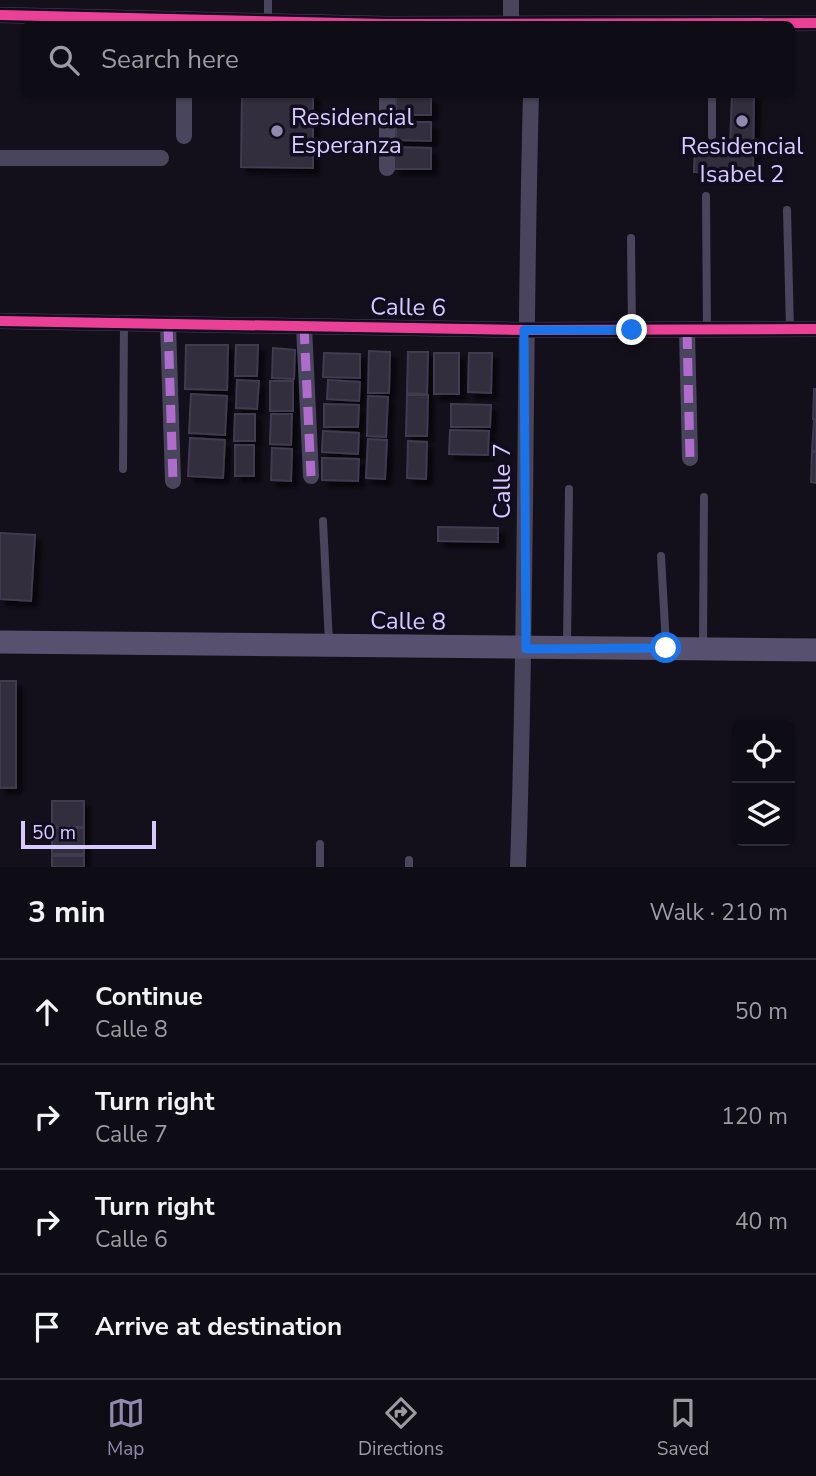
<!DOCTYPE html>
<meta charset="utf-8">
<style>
:root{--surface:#0e0c14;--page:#17151d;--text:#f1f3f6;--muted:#9b9ba0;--line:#2e2c34;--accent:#9389af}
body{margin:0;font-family:"Nunito Sans",sans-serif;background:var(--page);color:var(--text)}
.controls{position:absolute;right:21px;bottom:21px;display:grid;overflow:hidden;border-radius:10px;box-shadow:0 2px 5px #0004}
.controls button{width:63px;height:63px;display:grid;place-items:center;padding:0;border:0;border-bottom:2px solid var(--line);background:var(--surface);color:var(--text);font:35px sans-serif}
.scale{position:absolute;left:21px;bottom:18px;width:135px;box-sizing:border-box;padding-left:7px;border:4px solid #d8caff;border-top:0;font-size:19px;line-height:24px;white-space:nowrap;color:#d8caff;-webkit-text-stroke:5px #120c1f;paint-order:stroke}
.stop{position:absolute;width:21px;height:21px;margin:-16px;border:5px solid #1a73e8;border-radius:50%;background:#fff}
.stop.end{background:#1a73e8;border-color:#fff;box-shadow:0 2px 7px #0008}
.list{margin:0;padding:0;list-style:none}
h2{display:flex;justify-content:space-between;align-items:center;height:91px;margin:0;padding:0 28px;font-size:30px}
h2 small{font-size:23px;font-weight:400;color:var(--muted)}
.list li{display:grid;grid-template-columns:46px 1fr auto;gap:21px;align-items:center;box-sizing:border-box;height:105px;padding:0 28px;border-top:2px solid var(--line)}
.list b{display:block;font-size:26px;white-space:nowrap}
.list p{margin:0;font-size:23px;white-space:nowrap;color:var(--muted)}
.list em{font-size:23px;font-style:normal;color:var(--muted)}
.icon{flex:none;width:38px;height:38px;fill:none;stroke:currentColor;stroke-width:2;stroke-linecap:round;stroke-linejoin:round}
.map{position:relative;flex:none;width:816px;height:867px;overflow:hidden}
.search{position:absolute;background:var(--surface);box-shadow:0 2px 5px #0004;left:21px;right:21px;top:21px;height:77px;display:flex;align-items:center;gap:18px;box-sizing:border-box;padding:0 24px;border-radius:10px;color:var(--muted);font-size:26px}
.sheet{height:511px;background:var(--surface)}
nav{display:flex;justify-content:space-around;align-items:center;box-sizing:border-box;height:98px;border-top:2px solid var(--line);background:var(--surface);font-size:19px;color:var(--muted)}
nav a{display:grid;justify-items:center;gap:4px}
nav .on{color:var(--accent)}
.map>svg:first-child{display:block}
.building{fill:#322d3e;stroke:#413a50;stroke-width:2;filter:url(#shadow)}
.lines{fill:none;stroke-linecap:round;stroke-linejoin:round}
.lane{stroke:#49455c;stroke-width:8}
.street{stroke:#49455c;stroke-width:16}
.secondary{stroke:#57516f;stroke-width:23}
.quiet{stroke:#b06ccc;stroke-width:9;stroke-dasharray:18 9;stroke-linecap:butt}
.cycleway-casing{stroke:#120c1f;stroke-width:15}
.cycleway{stroke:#ea4096;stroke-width:10}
.route{stroke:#1a73e8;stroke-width:9}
.poi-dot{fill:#9389af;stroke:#120c1f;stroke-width:2.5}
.labels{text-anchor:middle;stroke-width:7;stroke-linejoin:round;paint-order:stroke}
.poi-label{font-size:24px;fill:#d8caff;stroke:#120c1f;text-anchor:start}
.street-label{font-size:24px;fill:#d8caff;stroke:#120c1f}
</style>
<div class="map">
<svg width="816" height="867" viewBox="0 0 816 867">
<defs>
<filter id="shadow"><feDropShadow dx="6" dy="6" stdDeviation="2" flood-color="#0009"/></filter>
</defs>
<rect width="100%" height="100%" fill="#13101b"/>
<g class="building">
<path d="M242 94H313V168L241 167Z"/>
<path d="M732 94H754L753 174 694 172 695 147 730 148Z"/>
<path d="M396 96 431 97V115H396Z"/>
<path d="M396 122H431V141L396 140Z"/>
<path d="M394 147 431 148V169H394Z"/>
<path d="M186 345H228L227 390 185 389Z"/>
<path d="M236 345H258L257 376H235Z"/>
<path d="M273 348 295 350 294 379 272 378Z"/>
<path d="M369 351 390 352 389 393H368Z"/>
<path d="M408 352H428L427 394 407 393Z"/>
<path d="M324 353 360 354V378L323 377Z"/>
<rect x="434" y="353" width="25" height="41"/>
<path d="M469 353H492L491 393 468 392Z"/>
<path d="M237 380 259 381 257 409 236 408Z"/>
<path d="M328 380 360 382 359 401 327 399Z"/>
<rect x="270" y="381" width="23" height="30"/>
<path d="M814 389H816V419H813Z"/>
<path d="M191 394 227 396 225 435 189 433Z"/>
<path d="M407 395H428L427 436H406Z"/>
<path d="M368 396 388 397 386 437 367 436Z"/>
<path d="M324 404 359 405 358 427H324Z"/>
<path d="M451 404 491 405 490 427H451Z"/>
<path d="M235 414H255V441H234Z"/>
<path d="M271 414H292L291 445 270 444Z"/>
<path d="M814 420 816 421V451H812Z"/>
<path d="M450 430 489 431 488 455 449 454Z"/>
<path d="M323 431 359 433 358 454 322 452Z"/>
<path d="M190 438 225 440 223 478 188 476Z"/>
<path d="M368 439 387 440 385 479 366 478Z"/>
<path d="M408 441 427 442 426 479 407 478Z"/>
<rect x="235" y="445" width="19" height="31"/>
<path d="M272 448 292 449 291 481 271 480Z"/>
<path d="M812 452H816V483L811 482Z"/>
<path d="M322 458 359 459 358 481 322 480Z"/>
<path d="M438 527 498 528V542L438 541Z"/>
<path d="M0 533 35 535 31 601 0 599Z"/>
<rect x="0" y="681" width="16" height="107"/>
<rect x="52" y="801" width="32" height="26"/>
<rect x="52" y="828" width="32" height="26"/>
<rect x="52" y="856" width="32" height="11"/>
</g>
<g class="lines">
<g class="lane">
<path d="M268 0V22"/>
<path d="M712 94V136"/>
<path d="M706 196 707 330"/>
<path d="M787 210 790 329"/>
<path d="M631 238 632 330"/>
<path d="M123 469 124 323"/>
<path d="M323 521 329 643"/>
<path d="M661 556 666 645"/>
<path d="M567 646 569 489"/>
<path d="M703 646 704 497"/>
<path d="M409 860V867"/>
<path d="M320 867V844"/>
</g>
<g class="street">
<path d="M0 15 387 24 816 23"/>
<path d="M511 23V0"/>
<path d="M184 136V94"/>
<path d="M0 158H161"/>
<path d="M387 168V94"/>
<path d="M0 321 524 330 816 329"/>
<path d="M168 324 173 481"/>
<path d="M304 326 311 476"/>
<path d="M687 331 690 458"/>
<path d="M518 867C527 609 524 352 531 94"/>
</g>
<path class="secondary" d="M0 642 816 650"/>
<g class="quiet">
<path d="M168 324 173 481"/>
<path d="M304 326 311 476"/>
<path d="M687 331 690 458"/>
</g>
<g class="cycleway-casing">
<g id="cycleway">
<path d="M0 15 387 24 816 23"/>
<path d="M0 321 524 330 816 329"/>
</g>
</g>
<use href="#cycleway" class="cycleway"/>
</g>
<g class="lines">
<path class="route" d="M632 330H524L526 649 666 648"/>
</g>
<g class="poi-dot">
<circle cx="742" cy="121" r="7"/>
<circle cx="277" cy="131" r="7"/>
</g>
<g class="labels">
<g class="poi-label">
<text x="291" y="125">Residencial<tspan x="291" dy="28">Esperanza</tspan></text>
<text x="742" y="154" text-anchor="middle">Residencial<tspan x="742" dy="28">Isabel 2</tspan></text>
</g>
<g class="street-label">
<text transform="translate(408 307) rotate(1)" y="8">Calle 6</text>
<text transform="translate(502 481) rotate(-90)" y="8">Calle 7</text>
<text transform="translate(408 621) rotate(1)" y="8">Calle 8</text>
</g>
</g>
</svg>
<div class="controls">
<button><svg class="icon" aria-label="locate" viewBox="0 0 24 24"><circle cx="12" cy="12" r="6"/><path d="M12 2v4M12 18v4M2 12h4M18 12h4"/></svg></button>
<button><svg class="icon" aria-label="layers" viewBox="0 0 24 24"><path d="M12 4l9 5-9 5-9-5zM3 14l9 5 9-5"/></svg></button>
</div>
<div class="scale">50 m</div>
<div class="stop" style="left:666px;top:648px"></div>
<div class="stop end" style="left:632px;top:330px"></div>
<div class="search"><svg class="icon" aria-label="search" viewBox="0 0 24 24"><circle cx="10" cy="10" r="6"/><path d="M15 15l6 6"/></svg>Search here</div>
</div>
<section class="sheet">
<h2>3 min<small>Walk · 210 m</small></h2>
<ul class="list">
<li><svg class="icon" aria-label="ahead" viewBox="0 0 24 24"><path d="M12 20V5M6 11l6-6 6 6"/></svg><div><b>Continue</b><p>Calle 8</p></div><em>50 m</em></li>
<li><svg class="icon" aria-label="right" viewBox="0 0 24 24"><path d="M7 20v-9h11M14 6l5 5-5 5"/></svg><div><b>Turn right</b><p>Calle 7</p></div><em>120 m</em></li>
<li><svg class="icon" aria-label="right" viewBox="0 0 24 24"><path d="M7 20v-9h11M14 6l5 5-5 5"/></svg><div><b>Turn right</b><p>Calle 6</p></div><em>40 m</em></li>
<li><svg class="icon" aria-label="arrive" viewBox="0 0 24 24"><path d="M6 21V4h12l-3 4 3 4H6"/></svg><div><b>Arrive at destination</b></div></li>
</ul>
</section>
<nav>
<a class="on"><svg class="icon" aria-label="map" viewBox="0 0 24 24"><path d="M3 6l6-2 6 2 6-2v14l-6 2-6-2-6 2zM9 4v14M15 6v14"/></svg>Map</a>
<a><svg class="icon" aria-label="directions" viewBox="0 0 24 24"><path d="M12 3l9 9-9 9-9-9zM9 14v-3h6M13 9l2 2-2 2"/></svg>Directions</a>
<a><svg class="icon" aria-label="saved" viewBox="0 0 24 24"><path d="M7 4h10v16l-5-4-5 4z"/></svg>Saved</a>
</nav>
